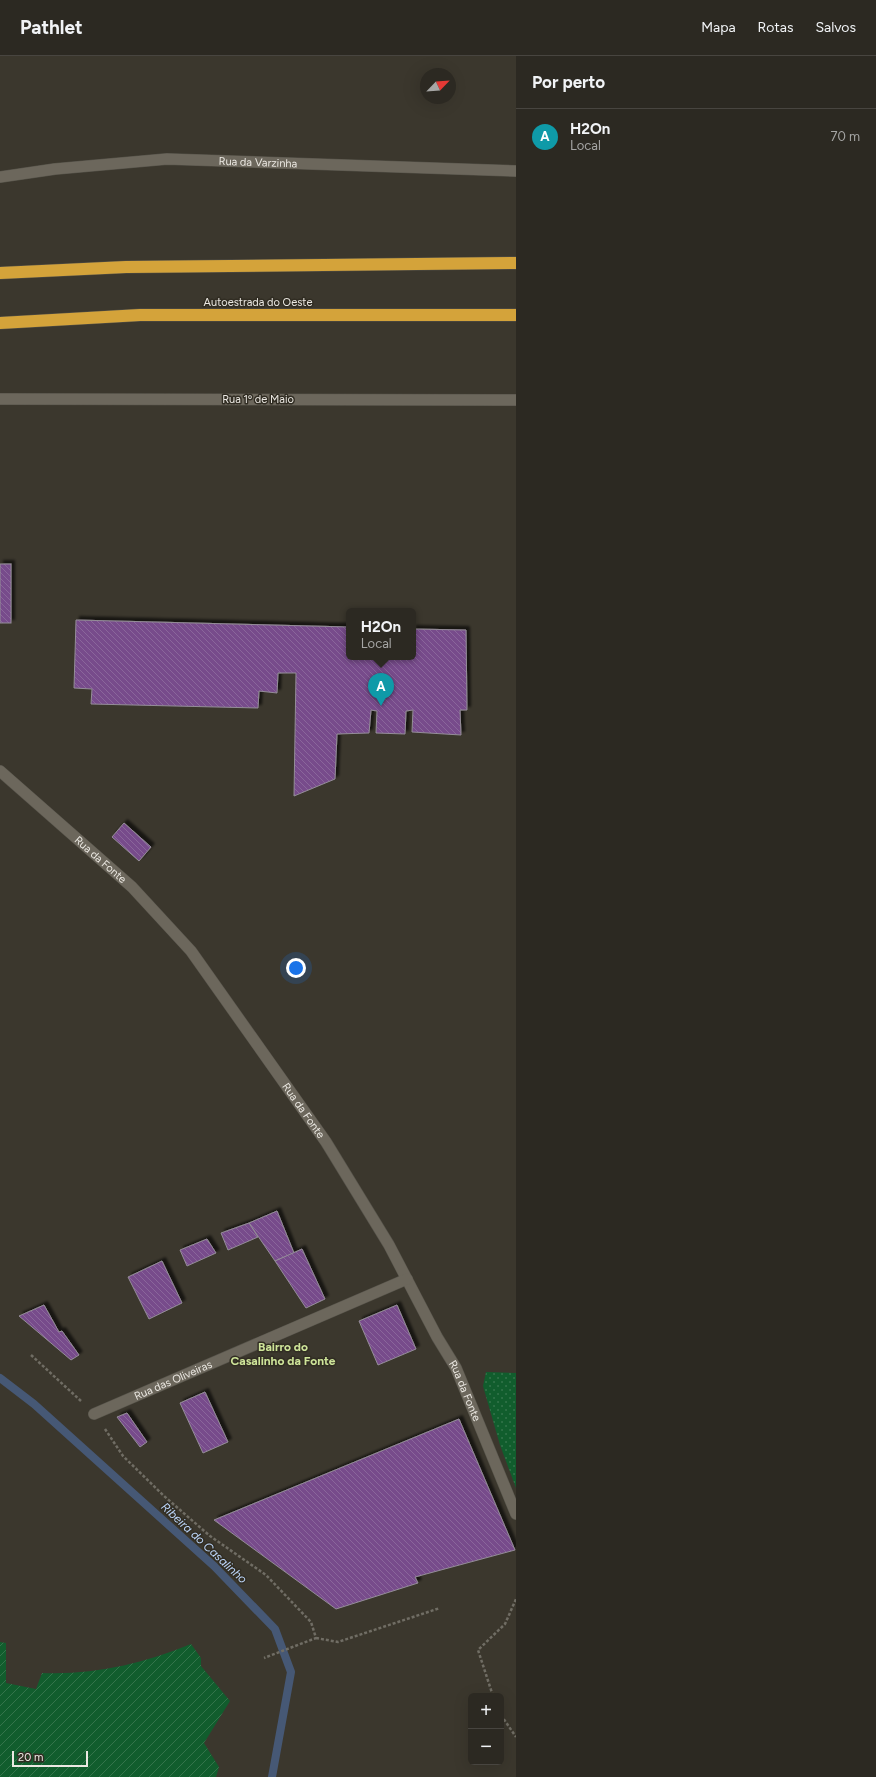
<!DOCTYPE html>
<html lang="pt">
<meta charset="utf-8">
<style>
:root{--surface:#2c2922;--page:#34312a;--text:#f1f3f6;--muted:#a6a6a5;--line:#484540;--accent:#db2777}
body{margin:0;font-family:Figtree,sans-serif;background:var(--page);color:var(--text)}
.controls{position:absolute;right:12px;bottom:12px;display:grid;overflow:hidden;border-radius:6px;box-shadow:0 4px 16px #0002}
.controls button{width:36px;height:36px;display:grid;place-items:center;padding:0;border:0;border-bottom:1px solid var(--line);background:var(--surface);color:var(--text);font:20px sans-serif}
.compass{position:absolute;left:420px;top:12px;width:36px;height:36px;border-radius:50%;background:var(--surface);box-shadow:0 4px 16px #0002;rotate:65deg}
.scale{position:absolute;left:12px;bottom:10px;width:76px;box-sizing:border-box;padding-left:4px;border:2px solid #ebe8e2;border-top:0;font-size:11px;line-height:14px;white-space:nowrap;color:#ebe8e2;-webkit-text-stroke:3px #312d23;paint-order:stroke}
.you{position:absolute;left:296px;top:912px;width:14px;height:14px;margin:-10px;border:3px solid #fff;border-radius:50%;background:#1a73e8;box-shadow:0 0 0 6px #1a73e833}
.badge{display:grid;place-items:center;width:26px;height:26px;border-radius:50%;background:var(--accent);color:#fff;font-size:13px;font-weight:700}
.pin{position:absolute;translate:-50% -33px;filter:drop-shadow(0 1px 2px #0008)}
.pin::after{content:'';position:absolute;top:21px;width:14px;height:12px;background:inherit;clip-path:polygon(0 0,100% 0,50% 100%)}
.popup{position:absolute;left:346px;top:552px;width:70px;height:52px;box-sizing:border-box;display:grid;place-content:center;border-radius:6px;background:var(--surface);filter:drop-shadow(0 1px 3px #0005);font-size:13px;white-space:nowrap;color:var(--muted)}
.popup b{font-size:15px;color:var(--text)}
.popup::after{content:'';position:absolute;left:50%;top:100%;margin-left:-8px;border:8px solid transparent;border-top-color:var(--surface)}
.list{margin:0;padding:0;list-style:none}
h2{display:flex;justify-content:space-between;align-items:center;height:52px;margin:0;padding:0 16px;font-size:17px}
h2 small{font-size:13px;font-weight:400;color:var(--muted)}
.list li{display:grid;grid-template-columns:26px 1fr auto;gap:12px;align-items:center;box-sizing:border-box;height:56px;padding:0 16px;border-top:1px solid var(--line)}
.list b{display:block;font-size:15px;white-space:nowrap}
.list p{margin:0;font-size:13px;white-space:nowrap;color:var(--muted)}
.list em{font-size:13px;font-style:normal;color:var(--muted)}
.map{position:relative;flex:none;width:516px;height:1721px;overflow:hidden}
header{display:flex;align-items:center;gap:24px;box-sizing:border-box;height:56px;padding:0 20px;background:var(--surface);border-bottom:1px solid var(--line)}
header strong{font-size:19px}
nav{display:flex;gap:22px;margin-inline-start:auto;font-size:14px}
main{display:flex}
aside{flex:1;background:var(--surface)}
.map>svg:first-child{display:block}
.grass{fill:url(#grass-dots)}
.garden{fill:url(#garden-furrows)}
.lines{fill:none;stroke-linecap:round;stroke-linejoin:round}
.stream{stroke:#465875;stroke-width:8}
.building{fill:url(#building-back-hatch);stroke:#948d98;filter:url(#shadow)}
.minor-casing{stroke:#56534a;stroke-width:12}
.tertiary-casing{stroke:#56534a;stroke-width:12}
.motorway-casing{stroke:#56534a;stroke-width:13}
.path{stroke:#706d64;stroke-width:2.5;stroke-dasharray:3 2;stroke-linecap:butt}
.minor{stroke:#6c675c;stroke-width:11}
.tertiary{stroke:#6c675c;stroke-width:11}
.motorway{stroke:#d4a33a;stroke-width:12}
.labels{text-anchor:middle;stroke-width:3;stroke-linejoin:round;paint-order:stroke}
.street-label{font-size:11px;fill:#ebe8e2;stroke:#312d23}
.neighbourhood-label{font-size:12px;font-weight:bold;fill:#cee499;stroke:#312d23}
.water-label{font-size:12px;font-style:italic;fill:#bad3f6;stroke:#312d23}
</style>
<header>
<strong>Pathlet</strong>
<nav><a>Mapa</a><a>Rotas</a><a>Salvos</a></nav>
</header>
<main>
<div class="map">
<svg width="516" height="1721" viewBox="0 0 516 1721">
<defs>
<pattern id="grass-dots" width="8" height="8" patternUnits="userSpaceOnUse"><rect width="8" height="8" fill="#115d2d"/><path d="M2 2h.1M6 6h.1" fill="none" stroke="#34744b" stroke-width="1.8" stroke-linecap="round"/></pattern>
<pattern id="garden-furrows" width="10" height="10" patternUnits="userSpaceOnUse"><rect width="10" height="10" fill="#115d2d"/><path d="M-1 1l2-2M0 10L10 0M9 11l2-2" fill="none" stroke="#34744b"/></pattern>
<pattern id="building-back-hatch" width="6" height="6" patternUnits="userSpaceOnUse"><rect width="6" height="6" fill="#774c8b"/><path d="M-1 5l2 2M0 0l6 6M5-1l2 2" fill="none" stroke="#8a669b"/></pattern>
<filter id="shadow"><feDropShadow dx="3.5" dy="-3.5" stdDeviation="1" flood-color="#0009"/></filter>
</defs>
<rect width="100%" height="100%" fill="#3b372d"/>
<path class="grass" d="M486 1316 516 1317V1432L500 1389 483 1330Z"/>
<path class="garden" d="M0 1586 6 1587V1627L36 1633 42 1617C94 1619 143 1608 191 1588L201 1602V1610L230 1645 204 1687 219 1711 216 1721H0Z"/>
<g class="lines">
<path class="stream" d="M0 1322 34 1348 214 1510 275 1573 291 1616 272 1721"/>
</g>
<g class="building">
<rect x="0" y="508" width="11" height="59"/>
<path d="M76 564 349 571V601H413V573L466 574 467 654H460L461 679 412 676 413 654 406 655 405 678 376 677 377 655 371 654 369 677 337 678 335 723 294 740 296 617H278L277 637 259 635 258 652 91 648 92 633 74 632Z"/>
<path d="M124 767 151 791 139 805 112 781Z"/>
<path d="M277 1155 294 1197 275 1205 249 1167Z"/>
<path d="M249 1167 258 1181 228 1194 221 1177Z"/>
<path d="M207 1183 216 1197 187 1210 180 1194Z"/>
<path d="M302 1193 325 1243 306 1252 275 1205Z"/>
<path d="M162 1205 182 1247 149 1263 128 1221Z"/>
<path d="M44 1249 59 1276 62 1275 79 1299 71 1304 19 1260Z"/>
<path d="M397 1249 416 1293 378 1309 359 1265Z"/>
<path d="M205 1336 228 1386 203 1397 180 1347Z"/>
<path d="M127 1357 147 1386 140 1391 117 1361Z"/>
<path d="M459 1363 515 1494 415 1521 418 1527 336 1553 214 1464Z"/>
</g>
<g class="lines">
<g class="minor-casing">
<g id="minor">
<path id="s1" d="M0 121 55 113 167 103 516 115"/>
<path id="s2" d="M0 715 132 831 191 895 326 1086 389 1189 437 1281 456 1312 516 1458"/>
<path id="s3" d="M94 1358 407 1223"/>
</g>
</g>
<g class="tertiary-casing">
<path id="tertiary" d="M0 343 516 344"/>
</g>
<g class="motorway-casing">
<g id="motorway">
<path d="M0 217 126 211 516 207"/>
<path d="M0 267 140 259H516"/>
</g>
</g>
<g class="path">
<path d="M31 1299 81 1345"/>
<path d="M105 1373 123 1400 164 1440 210 1480 266 1519 311 1566 316 1582 264 1602"/>
<path d="M316 1582 338 1586 440 1552"/>
<path d="M493 1640 478 1594 505 1568 516 1543"/>
<path d="M501 1659 516 1681"/>
</g>
<use href="#minor" class="minor"/>
<use href="#tertiary" class="tertiary"/>
<use href="#motorway" class="motorway"/>
</g>
<g class="labels">
<g class="street-label">
<text dy="4" stroke="none"><textPath href="#s1" startOffset="259">Rua da Varzinha</textPath></text>
<text x="258" y="250">Autoestrada do Oeste</text>
<text x="258" y="347">Rua 1º de Maio</text>
<text dy="4" stroke="none"><textPath href="#s2" startOffset="134">Rua da Fonte</textPath></text>
<text dy="4" stroke="none"><textPath href="#s2" startOffset="458">Rua da Fonte</textPath></text>
<text dy="4" stroke="none"><textPath href="#s3" startOffset="86">Rua das Oliveiras</textPath></text>
<text dy="4" stroke="none"><textPath href="#s2" startOffset="782">Rua da Fonte</textPath></text>
</g>
<g class="neighbourhood-label">
<text x="283" y="1295">Bairro do<tspan x="283" dy="14">Casalinho da Fonte</tspan></text>
</g>
<g class="water-label">
<text transform="translate(204 1487) rotate(43)" y="4">Ribeira do Casalinho</text>
</g>
</g>
</svg>
<div class="controls">
<button>+</button>
<button>−</button>
</div>
<svg class="compass" viewBox="-18 -18 36 36"><path d="M0-13l5 13h-10z" fill="#e53935"/><path d="M0 13l5-13h-10z" fill="#a6a6a5"/></svg>
<div class="scale">20 m</div>
<div class="you"></div>
<div class="pin badge" style="left:381px;top:650px;background:#0f9aa8">A</div>
<div class="popup"><b>H2On</b>Local</div>
</div>
<aside>
<h2>Por perto<small></small></h2>
<ul class="list">
<li><span class="badge" style="background:#0f9aa8">A</span><div><b>H2On</b><p>Local</p></div><em>70 m</em></li>
</ul>
</aside>
</main>
